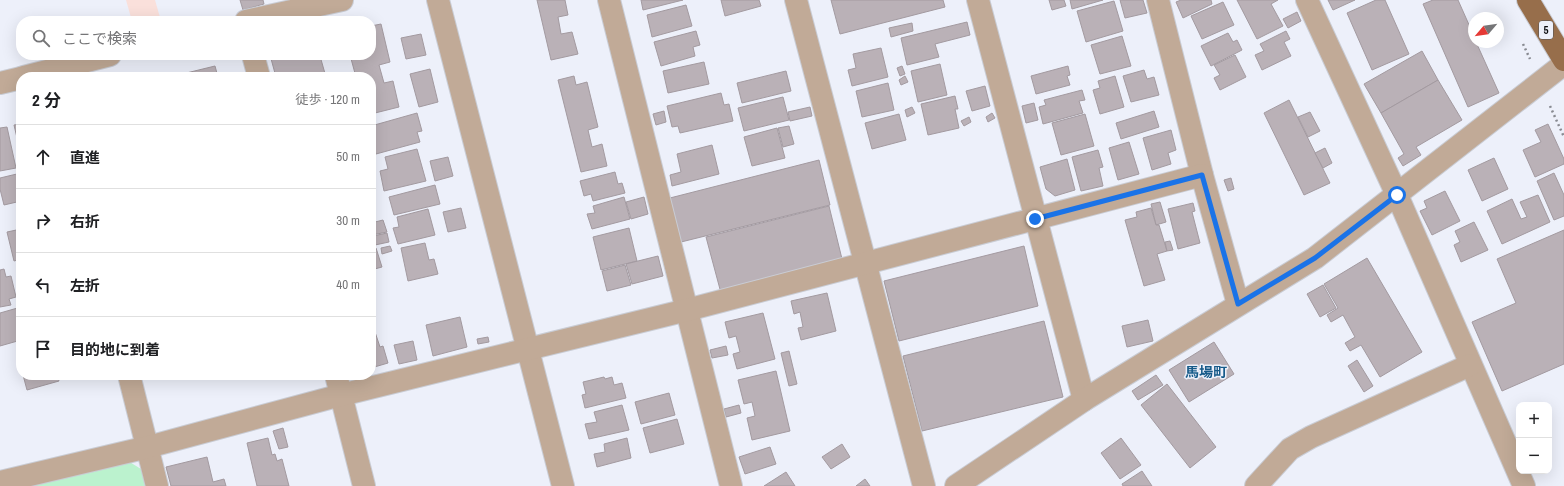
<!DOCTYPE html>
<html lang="ja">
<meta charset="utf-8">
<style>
:root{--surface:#fff;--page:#f6f6f6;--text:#202124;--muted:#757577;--line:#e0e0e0}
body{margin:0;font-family:"Archivo Narrow","Noto Sans JP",sans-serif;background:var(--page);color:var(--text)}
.controls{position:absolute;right:12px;bottom:12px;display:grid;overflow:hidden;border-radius:8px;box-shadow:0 4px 16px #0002}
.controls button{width:36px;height:36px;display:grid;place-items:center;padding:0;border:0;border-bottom:1px solid var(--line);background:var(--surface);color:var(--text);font:20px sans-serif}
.compass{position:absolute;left:1468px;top:12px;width:36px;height:36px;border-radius:50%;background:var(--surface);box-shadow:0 4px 16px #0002;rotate:241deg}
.stop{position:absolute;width:12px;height:12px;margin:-9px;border:3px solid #1a73e8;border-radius:50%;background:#fff}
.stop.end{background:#1a73e8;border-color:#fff;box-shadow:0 1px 4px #0008}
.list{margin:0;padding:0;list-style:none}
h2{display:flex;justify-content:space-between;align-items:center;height:52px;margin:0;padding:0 16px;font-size:17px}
h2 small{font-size:13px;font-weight:400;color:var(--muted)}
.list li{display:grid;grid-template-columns:26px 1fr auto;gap:12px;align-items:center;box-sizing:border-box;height:64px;padding:0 16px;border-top:1px solid var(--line)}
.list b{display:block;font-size:15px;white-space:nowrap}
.list em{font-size:13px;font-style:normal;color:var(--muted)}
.icon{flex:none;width:22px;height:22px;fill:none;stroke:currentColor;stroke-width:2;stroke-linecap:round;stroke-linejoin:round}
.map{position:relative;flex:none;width:1564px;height:486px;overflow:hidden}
.search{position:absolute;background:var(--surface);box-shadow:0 4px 16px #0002;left:16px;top:16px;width:360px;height:44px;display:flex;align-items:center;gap:10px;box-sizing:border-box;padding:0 14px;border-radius:16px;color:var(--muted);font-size:15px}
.panel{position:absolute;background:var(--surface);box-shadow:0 4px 16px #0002;left:16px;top:72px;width:360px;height:308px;border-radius:16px}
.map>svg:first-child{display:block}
.commercial{fill:#fae0db}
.green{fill:#bbf2ce}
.building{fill:#bab1b7;stroke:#a39aa0}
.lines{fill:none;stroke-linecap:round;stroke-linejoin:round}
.minor-casing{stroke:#c9ccd4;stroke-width:24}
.major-casing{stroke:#c9ccd4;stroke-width:24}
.path{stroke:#888a91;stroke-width:2.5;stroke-dasharray:2 3;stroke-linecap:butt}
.minor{stroke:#c1aa97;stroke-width:22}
.major{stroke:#976e4b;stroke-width:22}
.route{stroke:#1a73e8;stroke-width:5}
.labels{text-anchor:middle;stroke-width:3;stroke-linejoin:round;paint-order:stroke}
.shield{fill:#edf0fa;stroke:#4f5056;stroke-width:1}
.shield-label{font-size:11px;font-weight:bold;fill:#0b0c0f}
.quarter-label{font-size:14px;font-weight:bold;fill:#165a89;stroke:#edf0fa}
</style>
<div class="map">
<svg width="1564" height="486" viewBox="0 0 1564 486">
<rect width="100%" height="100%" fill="#edf0fa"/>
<path class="commercial" d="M126 0H155L161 21H132Z"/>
<path class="green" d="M128 461 141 469 145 486H31Z"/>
<g class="building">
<path d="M240 0H263L264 4 243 10Z"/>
<path d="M537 0H565L568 15 558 17 561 34 572 32 578 54 551 60Z"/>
<path d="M641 0H683L643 10Z"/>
<path d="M721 0H759L761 6 725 16Z"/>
<path d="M831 0H943L945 7 840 34Z"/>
<path d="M1049 0H1064L1066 6 1052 10Z"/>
<path d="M1070 0H1103L1072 9Z"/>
<path d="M1120 0H1143L1147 13 1125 18Z"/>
<path d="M1181 0H1211L1212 4 1183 18 1176 2Z"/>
<path d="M1237 0H1278L1271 4 1283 26 1257 39Z"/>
<path d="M1328 0H1355L1333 10Z"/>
<path d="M1376 0H1385L1409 54 1372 70 1347 13Z"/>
<path d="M1433 0H1458L1474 36V42H1476L1499 93 1468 107 1423 4Z"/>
<path d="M1114 1 1123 31 1086 42 1077 11Z"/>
<path d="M1223 2 1234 25 1202 39 1191 16Z"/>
<path d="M686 5 692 26 652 37 647 15Z"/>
<path d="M1297 12 1301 21 1288 28 1283 19Z"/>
<path d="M967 22 970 35 935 44 939 57 907 65 901 38Z"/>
<path d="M912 23 913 31 891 37 889 28Z"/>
<path d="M381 24 390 62 379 65 384 83 393 81 399 107 371 114V77H356L350 55H371V26Z"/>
<path d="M696 31 700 45 693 47 695 56 661 66 654 42Z"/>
<path d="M1286 31 1290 39 1284 42 1291 56 1262 70 1255 55 1264 51 1260 44Z"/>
<path d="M1228 33 1233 42 1237 40 1242 50 1211 66 1201 46Z"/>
<path d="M421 34 426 55 406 59 401 38Z"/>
<path d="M1122 36 1131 66 1100 74 1091 45Z"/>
<path d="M881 48 888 77 852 86 848 70 856 68 853 54Z"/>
<path d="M1422 51 1438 80 1381 113 1364 84Z"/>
<path d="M270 55H310L311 59 320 56 326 77H276Z"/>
<path d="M1235 55 1246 77 1220 90 1214 78 1220 75 1214 65Z"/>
<path d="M704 62 709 84 668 93 663 71Z"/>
<path d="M940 64 947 95 918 102 911 71Z"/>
<path d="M215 66 218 77H170Z"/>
<path d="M902 66 905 74 900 76 897 68Z"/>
<path d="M1068 66 1070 75 1067 76 1070 85 1036 94 1031 76Z"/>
<path d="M430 69 438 102 419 107 410 74Z"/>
<path d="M1144 70 1147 79 1154 77 1159 95 1131 102 1123 76Z"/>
<path d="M786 71 791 91 742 103 737 83Z"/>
<path d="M574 76 576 85 587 82 598 127 588 130 592 147 602 144 607 166 581 172 558 80Z"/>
<path d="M905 76 908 82 901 85 899 80Z"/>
<path d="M1115 76 1124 107 1100 114 1093 90 1100 88 1098 81Z"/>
<path d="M1438 80 1462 120 1416 147 1421 155 1403 166 1398 158 1404 154 1381 113Z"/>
<path d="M888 83 894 110 862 117 856 91Z"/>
<path d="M985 86 990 106 972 111 966 91Z"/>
<path d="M1082 90 1085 100 1079 101 1083 113 1043 124 1039 107 1046 105 1044 100Z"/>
<path d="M721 93 724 105 729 104 733 121 680 133 678 126 672 127 667 106Z"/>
<path d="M955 96 958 109H955L959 128 928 135 921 104Z"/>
<path d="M783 97 789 120 744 131 738 108Z"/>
<path d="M1289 100 1330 183 1304 195 1264 113Z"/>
<path d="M1034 103 1038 120 1026 123 1022 106Z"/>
<path d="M810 107 812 116 790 121 788 112Z"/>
<path d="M912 107 915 113 907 117 905 110Z"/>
<path d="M664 111 666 122 656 125 653 114Z"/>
<path d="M1154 111 1159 127 1121 139 1116 123Z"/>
<path d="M1310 112 1320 131 1308 137 1298 117Z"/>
<path d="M417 113 422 131 417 132 420 142 376 154 371 134V126Z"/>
<path d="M992 113 995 118 988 122 986 117Z"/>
<path d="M899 114 906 140 872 149 865 123Z"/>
<path d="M1085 114 1094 146 1061 155 1052 123Z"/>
<path d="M969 117 971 122 964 126 961 121Z"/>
<path d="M21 124V155L14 125Z"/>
<path d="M1548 124 1564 159V164L1535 177 1523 150 1541 142 1535 130Z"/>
<path d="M789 126 794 144 783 147 778 128Z"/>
<path d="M7 127 16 168 0 171V128Z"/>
<path d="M777 128 785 158 752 166 744 137Z"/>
<path d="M1171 130 1176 150 1168 153 1171 164 1152 170 1143 138Z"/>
<path d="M1129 142 1139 174 1118 180 1109 148Z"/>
<path d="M712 145 719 174 672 186 670 175 681 172 677 154Z"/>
<path d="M1325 148 1332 163 1323 168 1315 153Z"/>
<path d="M417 149 426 181 384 191 380 171 388 169 385 157Z"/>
<path d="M1098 150 1103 167 1099 168 1103 186 1081 191 1072 157Z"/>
<path d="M448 157 453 176 435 181 430 161Z"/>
<path d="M1494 158 1508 189 1482 201 1468 170Z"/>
<path d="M1067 159 1075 190 1055 196 1046 189 1040 167Z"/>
<path d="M819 160 830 205 677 243 666 199Z"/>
<path d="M615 172 618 184 622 183 625 193 593 201 591 194 584 196 580 181Z"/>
<path d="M21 173V201L4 205 0 189V178Z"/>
<path d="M1554 173 1564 195V216L1554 220 1537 181Z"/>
<path d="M1231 178 1234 189 1228 191 1224 180Z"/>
<path d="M435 185 440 204 394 215 389 197Z"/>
<path d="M1445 191 1460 221 1432 235 1420 211 1427 208 1424 201Z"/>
<path d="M1538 195 1550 222 1502 244 1487 211 1512 199 1521 219 1527 217 1520 202Z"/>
<path d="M624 197 630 219 592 229 587 214 595 213 593 206Z"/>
<path d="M644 197 648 214 631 219 626 202Z"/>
<path d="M1160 202 1166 222 1156 225 1151 204Z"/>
<path d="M1193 203 1195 211 1192 212 1200 243 1178 249 1168 209Z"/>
<path d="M829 206 843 263 721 293 706 237Z"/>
<path d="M461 208 466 228 448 232 443 212Z"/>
<path d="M1151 208 1156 225H1159L1167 251 1157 254 1165 280 1144 286 1125 220 1137 217 1136 212Z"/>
<path d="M428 209 435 235 398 244 393 228 399 227 397 217Z"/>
<path d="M383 220 387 232 372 235 375 243 371 244V223Z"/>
<path d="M1474 222 1488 250 1461 262 1454 245 1460 242 1455 231Z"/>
<path d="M629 228 637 261 601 270 593 237Z"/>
<path d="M21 229V259L14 261 7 232Z"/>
<path d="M1564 230V364L1502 391 1472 322 1516 303 1497 259Z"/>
<path d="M387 233 389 242 375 245 373 236Z"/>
<path d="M1170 241 1173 250 1167 251 1165 242Z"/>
<path d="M425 243 429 260 434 259 438 274 408 281 401 248Z"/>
<path d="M390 246 392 251 382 254 381 248Z"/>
<path d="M1024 246 1038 306 899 341 884 281Z"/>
<path d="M376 248 382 267 371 270V249Z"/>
<path d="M658 256 663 276 632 284 626 264Z"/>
<path d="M1367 258 1422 352 1380 377 1361 345 1350 351 1345 343 1355 337 1343 315 1331 322 1327 315 1338 308 1324 284Z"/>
<path d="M625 265 631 285 607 291 602 271Z"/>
<path d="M4 269 6 277 11 276 16 297 9 299 11 305 0 307V270Z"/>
<path d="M1323 285 1336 308 1320 317 1307 294Z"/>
<path d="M827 293 836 331 801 340 798 328 803 327 800 312 794 314 791 301Z"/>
<path d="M21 307V340L0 346V313Z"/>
<path d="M763 313 775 359 737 369 733 354 740 352 736 336 729 338 725 322Z"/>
<path d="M460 317 467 347 433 356 426 325Z"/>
<path d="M371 320 380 347 383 346 388 363 371 368Z"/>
<path d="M1148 320 1153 341 1127 347 1122 326Z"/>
<path d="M1044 321 1063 397 922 431 903 356Z"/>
<path d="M488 337 489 342 478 344 477 339Z"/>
<path d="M413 341 417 360 399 364 394 345Z"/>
<path d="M1214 342 1234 374 1189 402 1169 370Z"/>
<path d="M726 346 728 355 712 358 710 350Z"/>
<path d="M789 351 797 384 789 386 781 353Z"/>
<path d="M21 356V367L18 357Z"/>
<path d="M1357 360 1373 386 1364 392 1348 366Z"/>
<path d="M776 371 790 431 752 440 747 418 755 416 752 402 744 404 738 380Z"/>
<path d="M23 375H57L59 381 27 390Z"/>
<path d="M1156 375 1163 385 1138 400 1132 391Z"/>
<path d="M604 377 605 379 612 377 614 385 622 383 626 398 585 408 582 395 586 394 583 382Z"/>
<path d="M1167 384 1216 447 1190 468 1141 405Z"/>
<path d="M669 393 675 415 641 424 635 402Z"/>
<path d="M622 405 629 430 589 439 585 424 597 422 594 412Z"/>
<path d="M739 405 741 413 726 417 724 409Z"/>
<path d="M677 419 684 444 650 453 643 428Z"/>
<path d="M283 428 288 447 279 449 273 431Z"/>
<path d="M268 438 272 455 275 454 277 461 282 459 289 486H257L247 443Z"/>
<path d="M627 438 631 458 597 467 594 454 605 452 604 444Z"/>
<path d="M1121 438 1141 465 1120 479 1101 453Z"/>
<path d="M842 444 850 457 831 469 822 457Z"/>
<path d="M770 447 776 464 745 474 739 457Z"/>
<path d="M207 457 213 482 224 479 226 486H171L166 467Z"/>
<path d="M1142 471 1152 486H1123L1122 484Z"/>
<path d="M786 472 795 486H764Z"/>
<path d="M865 479 870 486H856Z"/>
</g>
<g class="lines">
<g class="minor-casing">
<g id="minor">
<path d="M438 0 563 486"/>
<path d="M609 0 731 486"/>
<path d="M796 0 924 486"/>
<path d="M978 0 1084 400"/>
<path d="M1158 0 1202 175 1238 304"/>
<path d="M1307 0 1397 195 1524 486"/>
<path d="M246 21 342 0"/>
<path d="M253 55 259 77"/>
<path d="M24 77 110 55"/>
<path d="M0 83 21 78"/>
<path d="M129 375 157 486"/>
<path d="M336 375 364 486"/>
<path d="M0 482 148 447 341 395 687 310 1202 175"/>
<path d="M956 486 1084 400 1315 258 1564 64"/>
<path d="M1256 486 1290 449 1311 437 1470 365"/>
</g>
</g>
<g class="major-casing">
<path id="major" d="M1528 0 1564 60"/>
</g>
<g class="path">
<path d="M1523 44 1530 59"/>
<path d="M1550 106 1564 137"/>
</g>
<use href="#minor" class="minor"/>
<use href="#major" class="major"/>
</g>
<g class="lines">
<path class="route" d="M1035 219 1202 175 1238 304 1315 258 1397 195"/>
</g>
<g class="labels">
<rect class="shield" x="1539" y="21" width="14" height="18" rx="3"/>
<g class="shield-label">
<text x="1546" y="34">5</text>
</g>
<g class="quarter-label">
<text x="1206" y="377">馬場町</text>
</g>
</g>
</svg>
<div class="controls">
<button>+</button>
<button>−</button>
</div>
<svg class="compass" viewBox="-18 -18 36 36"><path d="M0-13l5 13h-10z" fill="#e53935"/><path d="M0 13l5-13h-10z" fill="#757577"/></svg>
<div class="stop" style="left:1397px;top:195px"></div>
<div class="stop end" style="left:1035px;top:219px"></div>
<div class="search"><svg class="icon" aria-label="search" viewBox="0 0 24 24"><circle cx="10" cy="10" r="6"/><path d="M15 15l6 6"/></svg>ここで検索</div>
<section class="panel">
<h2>2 分<small>徒歩 · 120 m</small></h2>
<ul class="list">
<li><svg class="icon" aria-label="ahead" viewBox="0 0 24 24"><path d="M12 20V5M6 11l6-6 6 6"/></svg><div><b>直進</b></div><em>50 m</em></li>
<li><svg class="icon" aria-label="right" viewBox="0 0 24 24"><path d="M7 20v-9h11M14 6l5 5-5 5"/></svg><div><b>右折</b></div><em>30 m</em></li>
<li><svg class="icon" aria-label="left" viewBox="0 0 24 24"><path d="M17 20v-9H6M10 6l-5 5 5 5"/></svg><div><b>左折</b></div><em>40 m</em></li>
<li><svg class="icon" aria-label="arrive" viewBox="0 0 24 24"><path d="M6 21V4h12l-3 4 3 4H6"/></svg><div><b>目的地に到着</b></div></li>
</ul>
</section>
</div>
